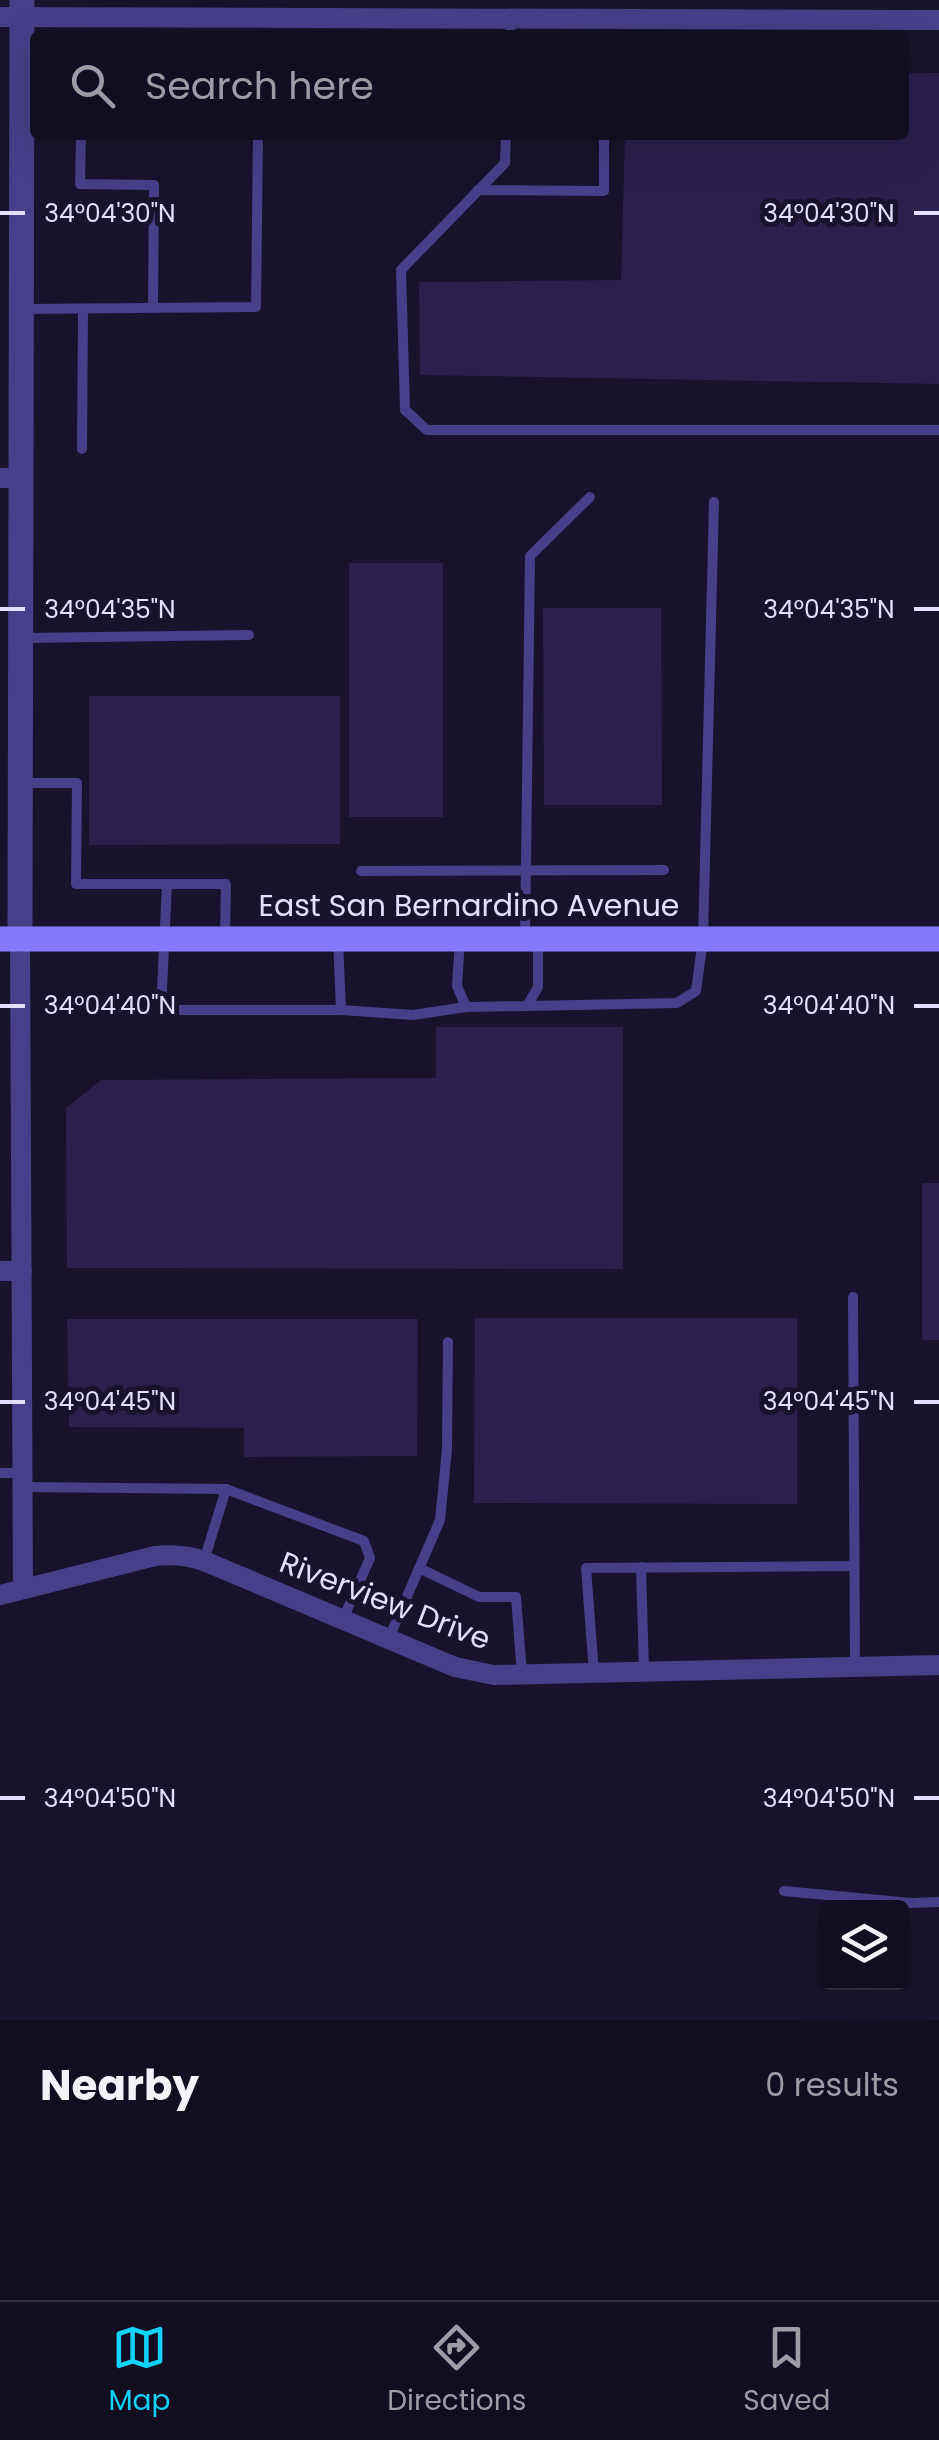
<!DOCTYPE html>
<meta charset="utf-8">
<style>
:root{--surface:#120e21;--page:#1b172a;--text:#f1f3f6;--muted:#9c9ca5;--line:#312e3f;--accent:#11d2f7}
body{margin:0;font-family:Poppins,sans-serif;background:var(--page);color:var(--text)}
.controls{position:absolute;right:30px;bottom:30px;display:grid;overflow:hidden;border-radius:10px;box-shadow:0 10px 40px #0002}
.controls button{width:90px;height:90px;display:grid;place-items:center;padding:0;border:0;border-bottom:2px solid var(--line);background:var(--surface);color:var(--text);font:50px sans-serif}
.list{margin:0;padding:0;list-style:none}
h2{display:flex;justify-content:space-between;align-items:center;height:130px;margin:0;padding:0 40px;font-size:42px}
h2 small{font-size:32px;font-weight:400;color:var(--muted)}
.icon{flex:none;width:55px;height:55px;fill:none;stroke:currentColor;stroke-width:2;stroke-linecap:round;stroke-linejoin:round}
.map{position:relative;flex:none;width:939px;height:2020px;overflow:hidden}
.search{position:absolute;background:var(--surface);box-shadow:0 10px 40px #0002;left:30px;right:30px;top:30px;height:110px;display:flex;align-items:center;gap:25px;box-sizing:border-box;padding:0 35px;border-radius:10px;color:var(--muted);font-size:38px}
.sheet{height:280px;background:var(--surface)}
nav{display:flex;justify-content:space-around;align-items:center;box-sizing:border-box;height:140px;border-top:2px solid var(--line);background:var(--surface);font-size:28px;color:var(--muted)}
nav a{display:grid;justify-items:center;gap:5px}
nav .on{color:var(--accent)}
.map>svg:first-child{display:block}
.building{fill:#2b1f4c}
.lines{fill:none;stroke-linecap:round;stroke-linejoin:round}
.service{stroke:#473f89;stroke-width:10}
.minor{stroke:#473f89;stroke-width:20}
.tertiary{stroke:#473f89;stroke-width:25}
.secondary{stroke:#8478fb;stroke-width:25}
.ticks{fill:none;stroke:#e4defe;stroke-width:4}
.labels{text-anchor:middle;stroke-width:10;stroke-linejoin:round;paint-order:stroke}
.street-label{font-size:30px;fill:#e4defe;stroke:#18122c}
.ticks-label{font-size:25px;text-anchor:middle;fill:#e4defe;stroke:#18122c;stroke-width:10;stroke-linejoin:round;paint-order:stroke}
</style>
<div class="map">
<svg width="939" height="2020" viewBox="0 0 939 2020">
<rect width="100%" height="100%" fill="#18122c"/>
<g class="building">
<path d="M904 73H939V384L420 375 419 282 621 280 625 135H904Z"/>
<rect x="349" y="563" width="94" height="254"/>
<path d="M543 608H661L662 805H544Z"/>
<path d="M89 696H340V844L89 845Z"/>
<path d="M436 1027H623V1269L67 1268 66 1108 101 1080 436 1078Z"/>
<rect x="922" y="1183" width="17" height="157"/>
<path d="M475 1318H797V1504L474 1503Z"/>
<path d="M67 1319H418L417 1456 244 1457V1428L69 1427Z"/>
</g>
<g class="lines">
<g class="service">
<path d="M510 35 511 19"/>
<path d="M81 135 80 184 154 185 153 308"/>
<path d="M506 135 505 163 401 270 405 410 427 430H939"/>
<path d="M478 190 604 191V135"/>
<path d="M23 309 256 307 258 135"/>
<path d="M82 449 83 309"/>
<path d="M22 638 249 635"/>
<path d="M21 783H77L76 884H167L161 1010H341"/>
<path d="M361 871 664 870"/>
<path d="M167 884H226L225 938"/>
<path d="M525 938 530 556 590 497"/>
<path d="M338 939 341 1010 413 1015 466 1007 527 1006 538 987V940"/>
<path d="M460 940 457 986 466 1007"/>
<path d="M527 1006 677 1003 696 991 703 939 714 502"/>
<path d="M853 1297 855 1666"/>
<path d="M0 1473H23"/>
<path d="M23 1487 226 1489 364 1541 370 1558 343 1619"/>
<path d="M204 1561 226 1489"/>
<path d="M641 1567 644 1671"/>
<path d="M419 1568 479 1597H516L522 1675"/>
<path d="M389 1638 440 1520 447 1449 448 1342"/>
<path d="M594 1673 586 1568 854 1566"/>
<path d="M784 1891 911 1903 939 1902"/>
</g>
<g class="minor">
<path d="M0 17 939 20"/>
<path d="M0 478H22"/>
<path d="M20 939 23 1589"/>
<path d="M0 1271H22"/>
<path d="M0 1595 155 1556C173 1554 187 1555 204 1561L455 1667 494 1675 939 1665"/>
</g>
<path class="tertiary" d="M20 939 22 0"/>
<path class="secondary" d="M0 939H939"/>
</g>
<path class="ticks" d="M0 213H25M914 213H939M0 609H25M914 609H939M0 1006H25M914 1006H939M0 1402H25M914 1402H939M0 1798H25M914 1798H939"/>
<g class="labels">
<g class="street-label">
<text x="469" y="916">East San Bernardino Avenue</text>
<text transform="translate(385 1601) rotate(21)" y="10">Riverview Drive</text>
</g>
</g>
<g class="ticks-label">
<text x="829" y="222">34°04'30"N</text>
<text x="110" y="222">34°04'30"N</text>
<text x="829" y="618">34°04'35"N</text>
<text x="110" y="618">34°04'35"N</text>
<text x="110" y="1014">34°04'40"N</text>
<text x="829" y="1014">34°04'40"N</text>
<text x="110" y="1410">34°04'45"N</text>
<text x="829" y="1410">34°04'45"N</text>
<text x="110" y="1807">34°04'50"N</text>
<text x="829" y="1807">34°04'50"N</text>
</g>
</svg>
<div class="controls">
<button><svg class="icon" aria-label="layers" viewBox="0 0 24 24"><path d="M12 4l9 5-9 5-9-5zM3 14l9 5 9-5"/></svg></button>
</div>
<div class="search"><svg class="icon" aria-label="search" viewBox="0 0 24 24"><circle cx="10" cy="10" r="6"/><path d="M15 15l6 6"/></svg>Search here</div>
</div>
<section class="sheet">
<h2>Nearby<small>0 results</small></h2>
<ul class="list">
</ul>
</section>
<nav>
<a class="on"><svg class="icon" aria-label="map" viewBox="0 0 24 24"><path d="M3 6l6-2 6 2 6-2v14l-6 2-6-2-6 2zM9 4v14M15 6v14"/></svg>Map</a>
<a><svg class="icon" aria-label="directions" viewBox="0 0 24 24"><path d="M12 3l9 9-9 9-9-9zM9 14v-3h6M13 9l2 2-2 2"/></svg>Directions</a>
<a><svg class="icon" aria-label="saved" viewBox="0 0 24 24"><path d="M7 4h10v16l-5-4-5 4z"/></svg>Saved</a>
</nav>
